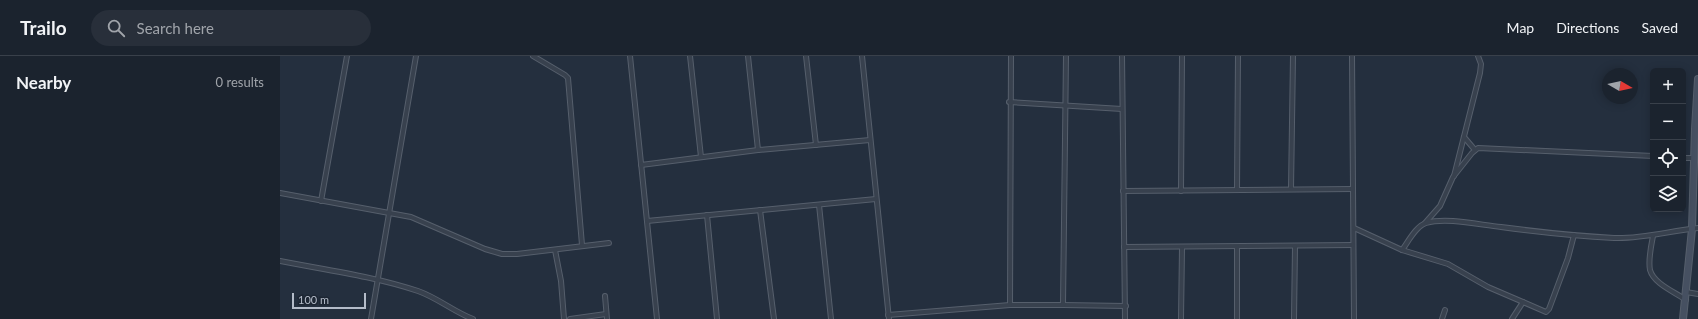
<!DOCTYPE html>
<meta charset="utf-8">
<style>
:root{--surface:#1b232e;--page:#282f3a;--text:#f1f3f6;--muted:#a0a4aa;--line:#39404a}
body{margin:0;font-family:Lato,sans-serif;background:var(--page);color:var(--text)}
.controls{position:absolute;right:12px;top:12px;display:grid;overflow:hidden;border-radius:6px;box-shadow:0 2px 10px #0003}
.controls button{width:36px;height:36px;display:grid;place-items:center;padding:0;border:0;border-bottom:1px solid var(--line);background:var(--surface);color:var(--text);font:20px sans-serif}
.compass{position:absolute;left:1322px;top:12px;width:36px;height:36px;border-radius:50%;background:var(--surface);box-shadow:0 2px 10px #0003;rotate:99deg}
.scale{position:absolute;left:12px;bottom:10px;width:74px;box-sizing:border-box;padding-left:4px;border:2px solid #b4bcc9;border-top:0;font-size:11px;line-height:14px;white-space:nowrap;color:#b4bcc9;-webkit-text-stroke:3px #1d2633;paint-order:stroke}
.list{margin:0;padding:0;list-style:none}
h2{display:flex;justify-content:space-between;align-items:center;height:52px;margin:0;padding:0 16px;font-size:17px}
h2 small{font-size:13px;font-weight:400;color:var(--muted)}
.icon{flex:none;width:22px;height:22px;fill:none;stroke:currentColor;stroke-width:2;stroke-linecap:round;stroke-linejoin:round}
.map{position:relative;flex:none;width:1418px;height:263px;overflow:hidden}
header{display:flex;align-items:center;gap:24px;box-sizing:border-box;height:56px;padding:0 20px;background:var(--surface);border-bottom:1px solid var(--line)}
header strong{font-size:19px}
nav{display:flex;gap:22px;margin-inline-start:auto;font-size:14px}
.search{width:280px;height:36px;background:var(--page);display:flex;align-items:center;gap:10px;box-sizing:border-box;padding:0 14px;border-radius:22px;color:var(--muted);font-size:15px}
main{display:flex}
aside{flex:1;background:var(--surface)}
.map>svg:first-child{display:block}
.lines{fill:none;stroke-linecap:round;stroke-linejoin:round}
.street-casing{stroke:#565f6c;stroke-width:6}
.secondary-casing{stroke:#565f6c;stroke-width:8}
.street{stroke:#38414e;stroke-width:4}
.secondary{stroke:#465061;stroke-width:6}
</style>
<header>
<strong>Trailo</strong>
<div class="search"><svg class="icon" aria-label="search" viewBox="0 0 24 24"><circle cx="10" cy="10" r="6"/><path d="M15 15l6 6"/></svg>Search here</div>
<nav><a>Map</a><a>Directions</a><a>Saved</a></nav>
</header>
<main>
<aside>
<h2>Nearby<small>0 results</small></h2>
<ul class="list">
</ul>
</aside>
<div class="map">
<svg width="1418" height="263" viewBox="0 0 1418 263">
<rect width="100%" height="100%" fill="#242f3e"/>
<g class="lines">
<g class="street-casing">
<g id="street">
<path d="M253 0 285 19 288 22 302 189"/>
<path d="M350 0 377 263"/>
<path d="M410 0 421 101"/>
<path d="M468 0 478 94"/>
<path d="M526 0 536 89"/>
<path d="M582 0 609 263"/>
<path d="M731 0 730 249H783L846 250"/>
<path d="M842 0 845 263"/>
<path d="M1072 0 1074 263"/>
<path d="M729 46 842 53"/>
<path d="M1184 81 1195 94"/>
<path d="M1403 102H1414"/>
<path d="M361 109 478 94 590 84"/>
<path d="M1174 120 1200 17 1201 8 1198 0"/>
<path d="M957 133 958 0"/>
<path d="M1011 133 1013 0"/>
<path d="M843 135 1073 133"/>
<path d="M901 135 902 0"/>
<path d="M0 137 131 161 205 193 222 198H237L329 187"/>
<path d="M41 145 67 0"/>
<path d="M539 149 551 263"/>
<path d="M480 154 494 263"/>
<path d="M427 159 437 263"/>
<path d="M367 165 596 143"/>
<path d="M1145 167 1160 150 1173 121 1192 97 1198 92 1373 100"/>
<path d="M1074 172 1122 194 1168 208 1208 231 1243 246"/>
<path d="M1373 180C1371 190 1368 204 1370 214 1374 228 1395 236 1406 244"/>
<path d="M844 191 1073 189"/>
<path d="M275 194 281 225 284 263"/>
<path d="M1122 194C1128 186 1136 170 1146 167 1167 161 1200 169 1221 171 1259 176 1296 180 1334 182 1363 183 1389 175 1418 172"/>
<path d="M0 205C46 214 93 220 138 235 158 242 174 256 193 263"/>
<path d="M1406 236 1418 238"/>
<path d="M325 240 327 263"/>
<path d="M783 249 786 0"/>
<path d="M608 259 730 249"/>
<path d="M91 263 136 0"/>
<path d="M290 263 326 258"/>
<path d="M901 263 902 192"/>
<path d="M957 263V191"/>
<path d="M1014 263 1015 190"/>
<path d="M1162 263 1165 254"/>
<path d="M1232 263 1243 246 1266 256 1269 253 1288 202 1294 179"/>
</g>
</g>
<g class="secondary-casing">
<path id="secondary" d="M1403 263 1412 173 1415 73 1418 23"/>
</g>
<use href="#street" class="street"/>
<use href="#secondary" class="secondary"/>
</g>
</svg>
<div class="controls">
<button>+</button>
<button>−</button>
<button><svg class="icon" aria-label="locate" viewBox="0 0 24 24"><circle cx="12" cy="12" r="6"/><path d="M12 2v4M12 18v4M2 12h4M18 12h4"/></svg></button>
<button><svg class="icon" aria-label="layers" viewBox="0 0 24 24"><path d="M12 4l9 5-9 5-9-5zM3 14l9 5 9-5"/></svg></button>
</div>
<svg class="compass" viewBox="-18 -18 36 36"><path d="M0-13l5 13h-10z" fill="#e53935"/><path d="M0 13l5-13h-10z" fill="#a0a4aa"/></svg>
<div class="scale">100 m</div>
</div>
</main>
